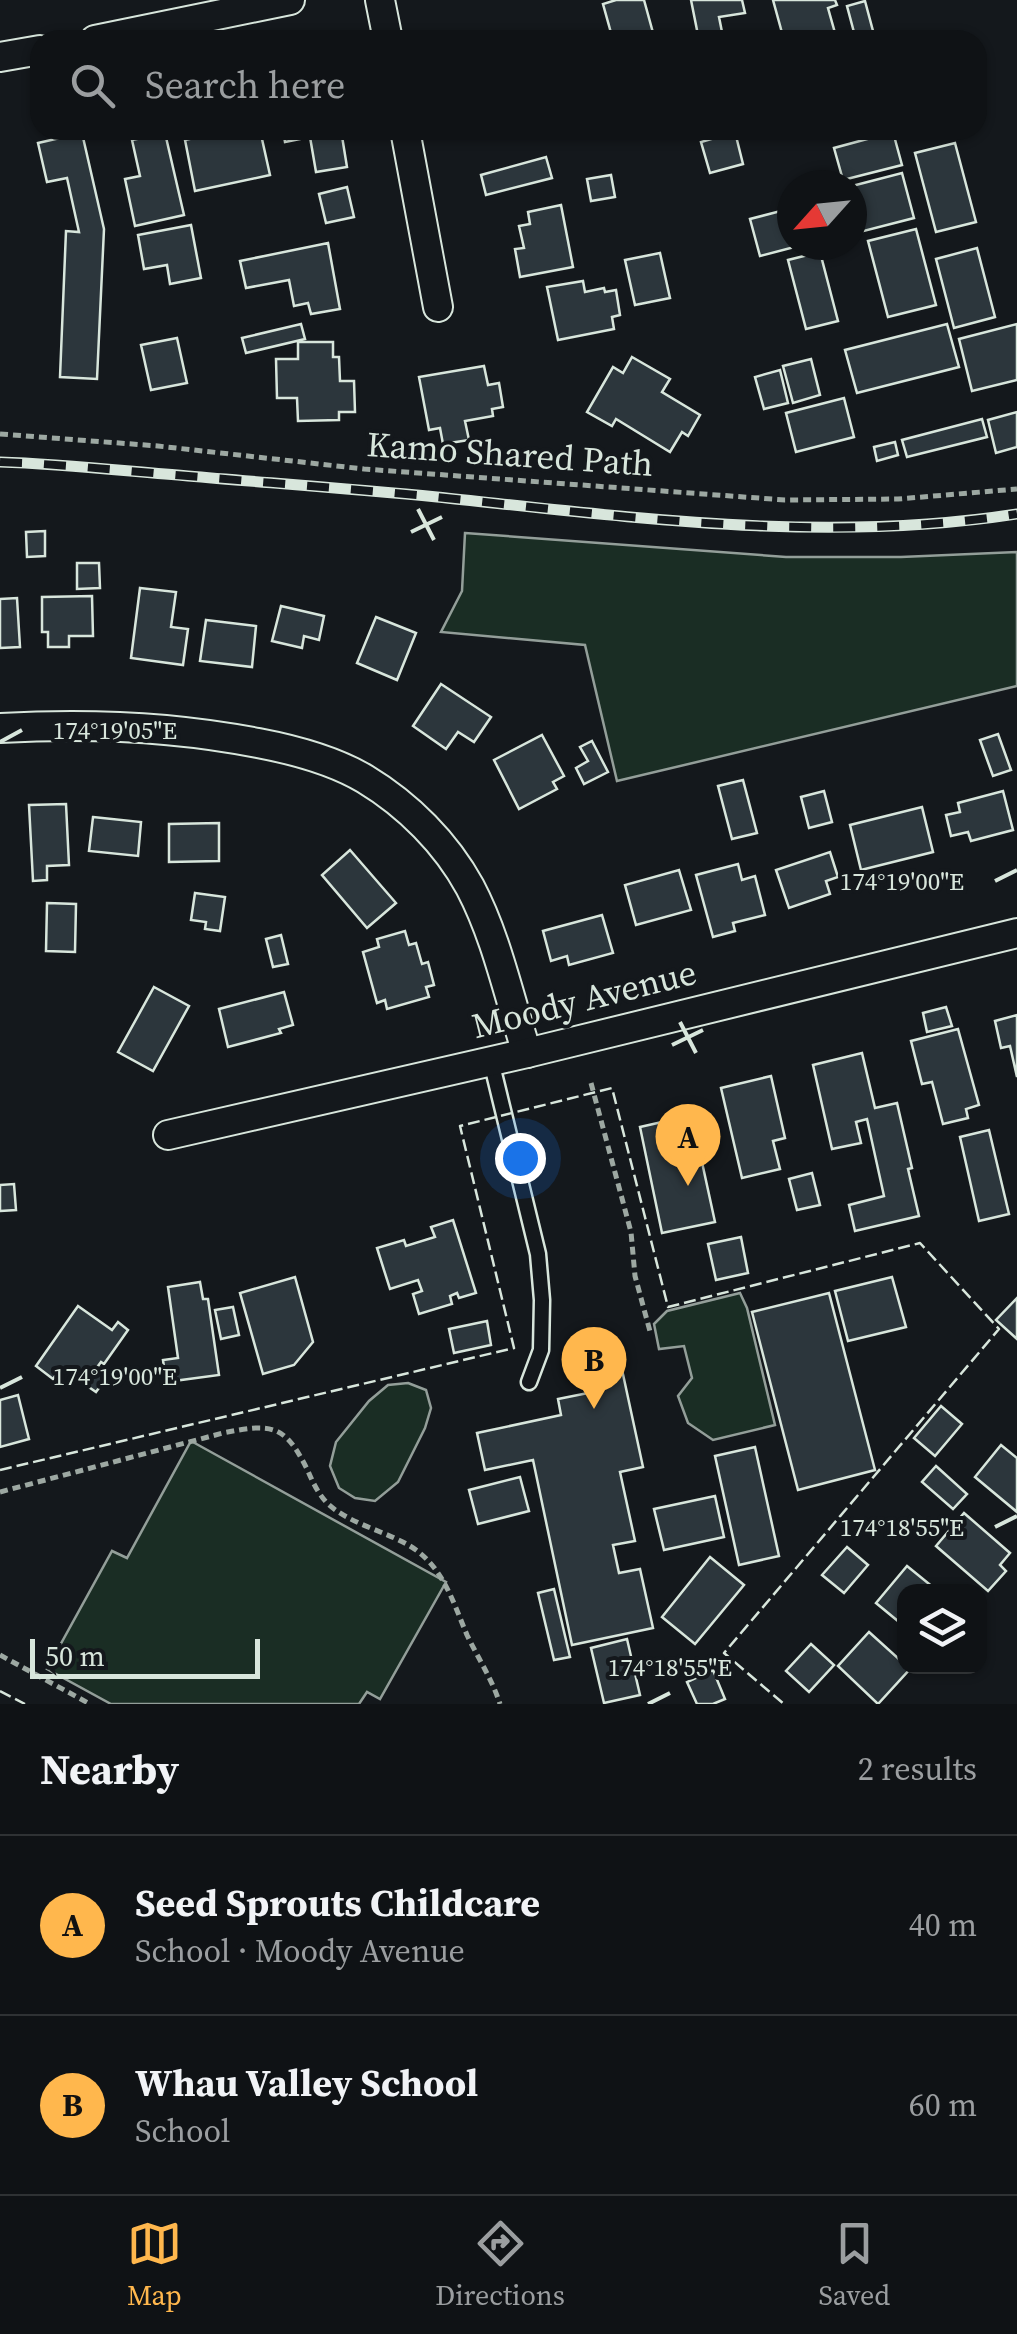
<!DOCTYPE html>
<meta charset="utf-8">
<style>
:root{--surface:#0f1215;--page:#1d2022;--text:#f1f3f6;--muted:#9b9ea0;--line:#2f3234;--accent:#ffb74d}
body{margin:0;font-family:"Source Serif 4",serif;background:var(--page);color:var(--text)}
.controls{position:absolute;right:30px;bottom:30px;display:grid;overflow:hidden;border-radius:20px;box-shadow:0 2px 8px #0004}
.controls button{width:90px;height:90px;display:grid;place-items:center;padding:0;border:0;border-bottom:2px solid var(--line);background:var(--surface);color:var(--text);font:50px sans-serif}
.compass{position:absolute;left:777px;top:170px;width:90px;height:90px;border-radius:50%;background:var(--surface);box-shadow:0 2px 8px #0004;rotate:243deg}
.scale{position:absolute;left:30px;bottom:25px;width:230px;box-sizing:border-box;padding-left:10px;border:5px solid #d8e6dc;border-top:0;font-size:28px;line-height:35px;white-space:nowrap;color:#d8e6dc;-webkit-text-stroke:8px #14181c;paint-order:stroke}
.you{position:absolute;left:520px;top:1158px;width:35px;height:35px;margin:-25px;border:8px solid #fff;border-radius:50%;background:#1a73e8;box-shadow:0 0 0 15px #1a73e833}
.badge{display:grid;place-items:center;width:65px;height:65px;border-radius:50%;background:var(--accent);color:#111;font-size:32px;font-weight:700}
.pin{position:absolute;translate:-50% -82px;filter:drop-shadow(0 2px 5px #0008)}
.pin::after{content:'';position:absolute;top:52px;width:35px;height:30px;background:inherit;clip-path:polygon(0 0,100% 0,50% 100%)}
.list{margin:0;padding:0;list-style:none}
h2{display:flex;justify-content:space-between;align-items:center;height:130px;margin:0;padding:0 40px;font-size:42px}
h2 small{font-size:32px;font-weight:400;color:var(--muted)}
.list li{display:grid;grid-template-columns:65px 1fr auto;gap:30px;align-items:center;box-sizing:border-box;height:180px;padding:0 40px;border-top:2px solid var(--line)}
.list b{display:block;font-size:38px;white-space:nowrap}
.list p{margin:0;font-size:32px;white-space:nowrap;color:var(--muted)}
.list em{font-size:32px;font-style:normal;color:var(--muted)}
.icon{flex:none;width:55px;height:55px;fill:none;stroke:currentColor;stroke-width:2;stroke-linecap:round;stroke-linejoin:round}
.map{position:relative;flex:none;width:1017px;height:1704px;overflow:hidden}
.search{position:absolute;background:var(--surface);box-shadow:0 2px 8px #0004;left:30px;right:30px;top:30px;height:110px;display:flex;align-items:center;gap:25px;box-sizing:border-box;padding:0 35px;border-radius:30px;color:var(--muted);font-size:38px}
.sheet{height:490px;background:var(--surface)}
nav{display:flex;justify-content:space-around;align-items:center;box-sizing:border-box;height:140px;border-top:2px solid var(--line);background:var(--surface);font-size:28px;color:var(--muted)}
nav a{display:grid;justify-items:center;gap:5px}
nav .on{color:var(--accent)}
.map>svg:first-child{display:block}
.green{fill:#1a2d24;stroke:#939e99;stroke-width:2.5}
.building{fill:#2c363c;stroke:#d8e6dc;stroke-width:2.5}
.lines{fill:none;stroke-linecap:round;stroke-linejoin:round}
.service-casing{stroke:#d8e6dc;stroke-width:19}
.minor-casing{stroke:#d8e6dc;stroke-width:32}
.path{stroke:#9da8a2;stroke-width:5;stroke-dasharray:8 5;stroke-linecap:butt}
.service{stroke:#14181c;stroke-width:14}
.minor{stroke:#14181c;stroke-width:28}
.rail-casing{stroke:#d8e6dc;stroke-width:11}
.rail{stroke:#14181c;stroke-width:8;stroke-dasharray:22;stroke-linecap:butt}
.fence{stroke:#d8e6dc;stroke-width:2.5;stroke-dasharray:12 5;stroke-linecap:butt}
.ticks{fill:none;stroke:#d8e6dc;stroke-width:4}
.labels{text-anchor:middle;stroke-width:8;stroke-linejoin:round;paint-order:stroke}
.street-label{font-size:35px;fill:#d8e6dc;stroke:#14181c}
.ticks-label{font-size:25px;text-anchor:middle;fill:#d8e6dc;stroke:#14181c;stroke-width:8;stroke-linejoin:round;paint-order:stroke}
</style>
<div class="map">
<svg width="1017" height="1704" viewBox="0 0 1017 1704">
<rect width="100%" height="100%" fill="#14181c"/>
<g class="green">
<path d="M465 533 786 557H901L1017 552V686L617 781 585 645 441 632 462 591Z"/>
<path d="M740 1293 747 1308 775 1425 713 1440 688 1423 678 1396 692 1378 684 1346 659 1349 654 1324 667 1311Z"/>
<path d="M408 1383 426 1390 431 1408 425 1428 398 1482 375 1501 355 1498 339 1488 330 1466 336 1442 369 1401 388 1385Z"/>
<path d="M191 1441 446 1582 380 1699 367 1692 359 1704H111L47 1669 112 1551 127 1558Z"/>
</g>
<g class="building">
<path d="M616 0H644L655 40H613L603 4Z"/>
<path d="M691 0H742L745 13 719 17 723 37 699 40Z"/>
<path d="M773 0H835L837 5 828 8 837 40H784Z"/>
<path d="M865 1 873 31 855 36 847 6Z"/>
<path d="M213 130H260L270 175 195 191 185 140 207 135 206 131Z"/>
<path d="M283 130H341L347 167 316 172 310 137 285 142Z"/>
<path d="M735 132 743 164 710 173 701 142Z"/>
<path d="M893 132 902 165 843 180 834 148Z"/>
<path d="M82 133 104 229 97 379 60 377 66 231 79 232 67 178 47 182 38 143Z"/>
<path d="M165 133 184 215 135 226 125 179 140 176 132 140Z"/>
<path d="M955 143 976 222 936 232 915 153Z"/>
<path d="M546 157 552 178 486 195 481 175Z"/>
<path d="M902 173 914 218 852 234V186Z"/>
<path d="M611 175 615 197 591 201 587 179Z"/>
<path d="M347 187 354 217 326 223 319 194Z"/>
<path d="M561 205 573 267 520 277 515 249 524 248 519 226 530 224 528 212Z"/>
<path d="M792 208V245H802L760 256 750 219Z"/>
<path d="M191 225 201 278 170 284 167 265 144 269 138 235Z"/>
<path d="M916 229 936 305 888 317 868 241Z"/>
<path d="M328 243 340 309 311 314 308 303 294 306 289 280 246 288 240 261Z"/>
<path d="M977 248 995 317 954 328 936 259Z"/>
<path d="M820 252 838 321 806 329 788 260Z"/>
<path d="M660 253 670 298 635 305 625 260Z"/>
<path d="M583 281 585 292 604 288 605 292 616 290 620 315 612 317 614 329 558 340 547 287Z"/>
<path d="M301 324 305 339 246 353 242 338Z"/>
<path d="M947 324 959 367 857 393 845 350Z"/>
<path d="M1017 324V380L972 391 959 339Z"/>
<path d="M177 338 187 383 151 390 141 345Z"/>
<path d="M298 342H333V357H339L340 381H354L355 412H339V420L298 421 297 398H277L276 359H298Z"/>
<path d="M632 357 670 379 662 392 700 415 688 436 682 432 670 452 616 419 612 426 587 412 613 367 623 373Z"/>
<path d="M811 359 820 395 793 403 783 366Z"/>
<path d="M484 366 488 385 499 383 503 407 492 409 493 416 465 421 469 440 443 444 440 428 429 430 419 377Z"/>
<path d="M780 370 788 403 764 409 755 377Z"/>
<path d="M844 398 854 437 796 452 786 413Z"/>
<path d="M1017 412V447L996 453 988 420Z"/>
<path d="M982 419 987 437 907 457 902 440Z"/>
<path d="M895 442 898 455 877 461 874 447Z"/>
<path d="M45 531V556L27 557 26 532Z"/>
<path d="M77 563H99L100 588 77 589Z"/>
<path d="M140 588 176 592 171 627 188 629 183 665 131 658Z"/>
<path d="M92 596 93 636H69V647H48V632H42V597Z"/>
<path d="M17 598 20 647 0 648V599Z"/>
<path d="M281 606 324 616 319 640 304 636 302 648 272 641Z"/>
<path d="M376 617 416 633 397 680 357 663Z"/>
<path d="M206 620 256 626 252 667 200 661Z"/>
<path d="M441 684 491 717 474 742 458 732 446 749 413 726Z"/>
<path d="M998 734 1011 770 993 776 980 740Z"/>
<path d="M542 735 564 776 553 782 557 789 519 809 494 760Z"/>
<path d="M592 741 608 772 584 784 576 768 588 761 580 747Z"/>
<path d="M743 780 757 833 732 839 718 786Z"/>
<path d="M824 791 832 822 809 828 801 797Z"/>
<path d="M1003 791 1013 830 971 841 968 832 951 836 946 815 960 812 958 803Z"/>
<path d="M66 804 69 865 47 866V880L33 881 29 805Z"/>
<path d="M922 807 933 852 861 870 850 825Z"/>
<path d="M93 817 141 822 138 856 89 851Z"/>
<path d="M219 823V861L169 862V824Z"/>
<path d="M350 850 396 903 367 928 322 875Z"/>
<path d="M830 852 838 877 826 881 830 894 789 908 776 870Z"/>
<path d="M738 864 742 880 755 876 765 915 733 923 735 931 713 937 696 875Z"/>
<path d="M679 870 691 910 636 925 625 885Z"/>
<path d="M195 893 225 897 220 931 205 929 206 922 191 920Z"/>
<path d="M47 903 76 904 75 952 46 951Z"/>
<path d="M602 915 613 953 569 965 567 956 551 961 543 931Z"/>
<path d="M405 931 409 945 416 943 422 964 428 962 434 985 426 987 429 997 387 1009 385 1000 377 1003 363 952 379 947 377 939Z"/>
<path d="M281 935 288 964 273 967 266 939Z"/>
<path d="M154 987 189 1006 153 1071 118 1052Z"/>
<path d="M284 992 293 1025 279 1029 281 1033 228 1047 219 1009Z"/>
<path d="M946 1007 952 1026 927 1032 923 1013Z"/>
<path d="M1017 1015V1077L1010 1046 1001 1048 995 1021Z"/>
<path d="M958 1029 979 1105 966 1109 968 1118 943 1124 932 1082 922 1084 911 1041Z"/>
<path d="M862 1053 875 1108 897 1103 912 1168 908 1169 919 1216 855 1231 849 1205 884 1196 867 1119 856 1122 861 1143 832 1149 813 1065Z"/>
<path d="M771 1076 785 1138 773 1141 780 1169 742 1178 721 1088Z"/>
<path d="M693 1115 696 1130 704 1128 709 1152 700 1153 715 1222 662 1233 640 1127Z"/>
<path d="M989 1130 1009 1214 979 1221 960 1137Z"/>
<path d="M812 1173 820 1205 797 1210 789 1179Z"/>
<path d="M14 1184 16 1210 0 1211V1185Z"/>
<path d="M453 1220 476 1293 459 1298 457 1293 450 1296 452 1304 419 1314 413 1294 422 1291 418 1280 390 1289 377 1248 404 1240 406 1246 435 1237 431 1227Z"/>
<path d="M741 1237 748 1273 716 1280 708 1244Z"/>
<path d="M295 1277 313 1342 294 1365 263 1374 240 1293Z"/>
<path d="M892 1277 906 1327 848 1341 835 1291Z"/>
<path d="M200 1282 203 1299H208L219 1375 166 1382 163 1360 178 1358 168 1287Z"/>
<path d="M829 1293 875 1470 798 1490 752 1312Z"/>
<path d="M1017 1298V1339L996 1320Z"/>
<path d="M78 1306 112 1330 118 1322 128 1330 104 1364 101 1362 98 1366 109 1374 96 1392 61 1368 53 1379 36 1366Z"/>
<path d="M233 1307 239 1335 221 1339 215 1310Z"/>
<path d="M487 1321 491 1345 454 1353 449 1329Z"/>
<path d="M621 1365 643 1467 620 1472 635 1541 613 1545 619 1573 640 1569 653 1628 572 1645 533 1460 485 1470 477 1433 561 1415 558 1399 593 1392 589 1371Z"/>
<path d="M18 1395 29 1439 0 1447V1400Z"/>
<path d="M941 1406 962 1424 935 1456 914 1438Z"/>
<path d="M1001 1445 1017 1458V1512L975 1477Z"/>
<path d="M755 1447 779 1556 739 1565 715 1456Z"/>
<path d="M936 1466 967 1494 953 1509 922 1482Z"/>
<path d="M520 1477 529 1511 478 1524 469 1490Z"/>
<path d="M715 1496 724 1537 664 1550 654 1509Z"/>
<path d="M964 1513 1010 1553 1000 1565 1006 1571 988 1591 936 1546Z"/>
<path d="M847 1547 868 1565 844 1593 822 1575Z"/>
<path d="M710 1557 744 1585 695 1644 662 1617Z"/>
<path d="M907 1566 939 1592H904V1626L876 1603Z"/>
<path d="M554 1589 570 1657 554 1660 538 1593Z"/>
<path d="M869 1632 910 1669 878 1704 838 1666Z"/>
<path d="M627 1639 640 1695 604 1703 591 1648Z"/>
<path d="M811 1644 834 1665 809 1692 786 1671Z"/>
<path d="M713 1670 725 1699 713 1704H697L687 1682Z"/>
</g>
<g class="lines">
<g class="service-casing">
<path id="service" d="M491 1061 538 1254 542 1300 541 1350 529 1382"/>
</g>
<g class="minor-casing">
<g id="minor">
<path d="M380 0 388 40"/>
<path d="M95 40 290 0"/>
<path d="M0 57 40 50"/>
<path d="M405 130 438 307"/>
<path d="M0 728C87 723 172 726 258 743 295 750 333 760 365 779 408 805 446 843 470 887 497 938 509 998 527 1053"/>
<path d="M168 1135 527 1053 1017 933"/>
</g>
</g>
<g class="path">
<path d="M0 434 158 446 364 469 785 500 898 499 1017 489"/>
<path d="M591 1083 631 1232 635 1276 651 1335"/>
<path d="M0 1492 223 1433C272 1423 285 1424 308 1471 313 1483 319 1495 328 1504 350 1524 385 1531 410 1546 443 1566 453 1602 467 1635 478 1658 492 1679 500 1704"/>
<path d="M0 1655 90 1704"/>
</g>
<use href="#service" class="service"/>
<use href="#minor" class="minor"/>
<g class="rail-casing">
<path id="rail" d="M0 462C63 464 125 471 188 476 271 483 354 489 437 497 629 517 824 544 1017 514"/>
</g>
<use href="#rail" class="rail"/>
<g class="fence">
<path d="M0 1470 514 1348 460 1126 612 1088 668 1307 920 1243 999 1329 724 1653 784 1704"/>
<path d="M0 1691 25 1704"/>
</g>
</g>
<path class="ticks" d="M418 509 434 540M411 532 442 517M0 742 22 730M995 881 1017 870M680 1022 696 1053M672 1045 703 1030M0 1388 22 1377M995 1527 1017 1516M648 1704 670 1693"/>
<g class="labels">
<g class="street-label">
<text transform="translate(510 454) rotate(4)" y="12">Kamo Shared Path</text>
<text transform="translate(584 999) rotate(-14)" y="12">Moody Avenue</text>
</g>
</g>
<g class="ticks-label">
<text x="115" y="739">174°19'05"E</text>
<text x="902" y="890">174°19'00"E</text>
<text x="115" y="1385">174°19'00"E</text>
<text x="902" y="1536">174°18'55"E</text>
<text x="670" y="1676">174°18'55"E</text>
</g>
</svg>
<div class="controls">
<button><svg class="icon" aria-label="layers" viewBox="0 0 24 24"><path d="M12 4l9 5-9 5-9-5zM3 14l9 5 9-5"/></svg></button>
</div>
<svg class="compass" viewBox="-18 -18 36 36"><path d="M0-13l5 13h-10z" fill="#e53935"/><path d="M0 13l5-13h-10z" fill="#9b9ea0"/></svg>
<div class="scale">50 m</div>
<div class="you"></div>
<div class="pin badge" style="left:688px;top:1186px">A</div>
<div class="pin badge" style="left:594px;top:1409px">B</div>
<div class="search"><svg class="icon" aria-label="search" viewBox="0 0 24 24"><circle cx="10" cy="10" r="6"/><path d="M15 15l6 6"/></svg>Search here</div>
</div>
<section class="sheet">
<h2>Nearby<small>2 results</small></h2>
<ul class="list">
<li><span class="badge">A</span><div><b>Seed Sprouts Childcare</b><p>School · Moody Avenue</p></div><em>40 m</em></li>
<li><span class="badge">B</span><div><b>Whau Valley School</b><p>School</p></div><em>60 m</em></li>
</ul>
</section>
<nav>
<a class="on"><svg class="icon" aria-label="map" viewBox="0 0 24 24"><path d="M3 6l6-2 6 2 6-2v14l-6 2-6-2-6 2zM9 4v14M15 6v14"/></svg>Map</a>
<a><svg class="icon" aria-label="directions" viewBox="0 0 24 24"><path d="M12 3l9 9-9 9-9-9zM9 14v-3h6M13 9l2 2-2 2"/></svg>Directions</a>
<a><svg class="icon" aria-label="saved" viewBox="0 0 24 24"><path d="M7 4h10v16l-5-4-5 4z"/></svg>Saved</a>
</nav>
